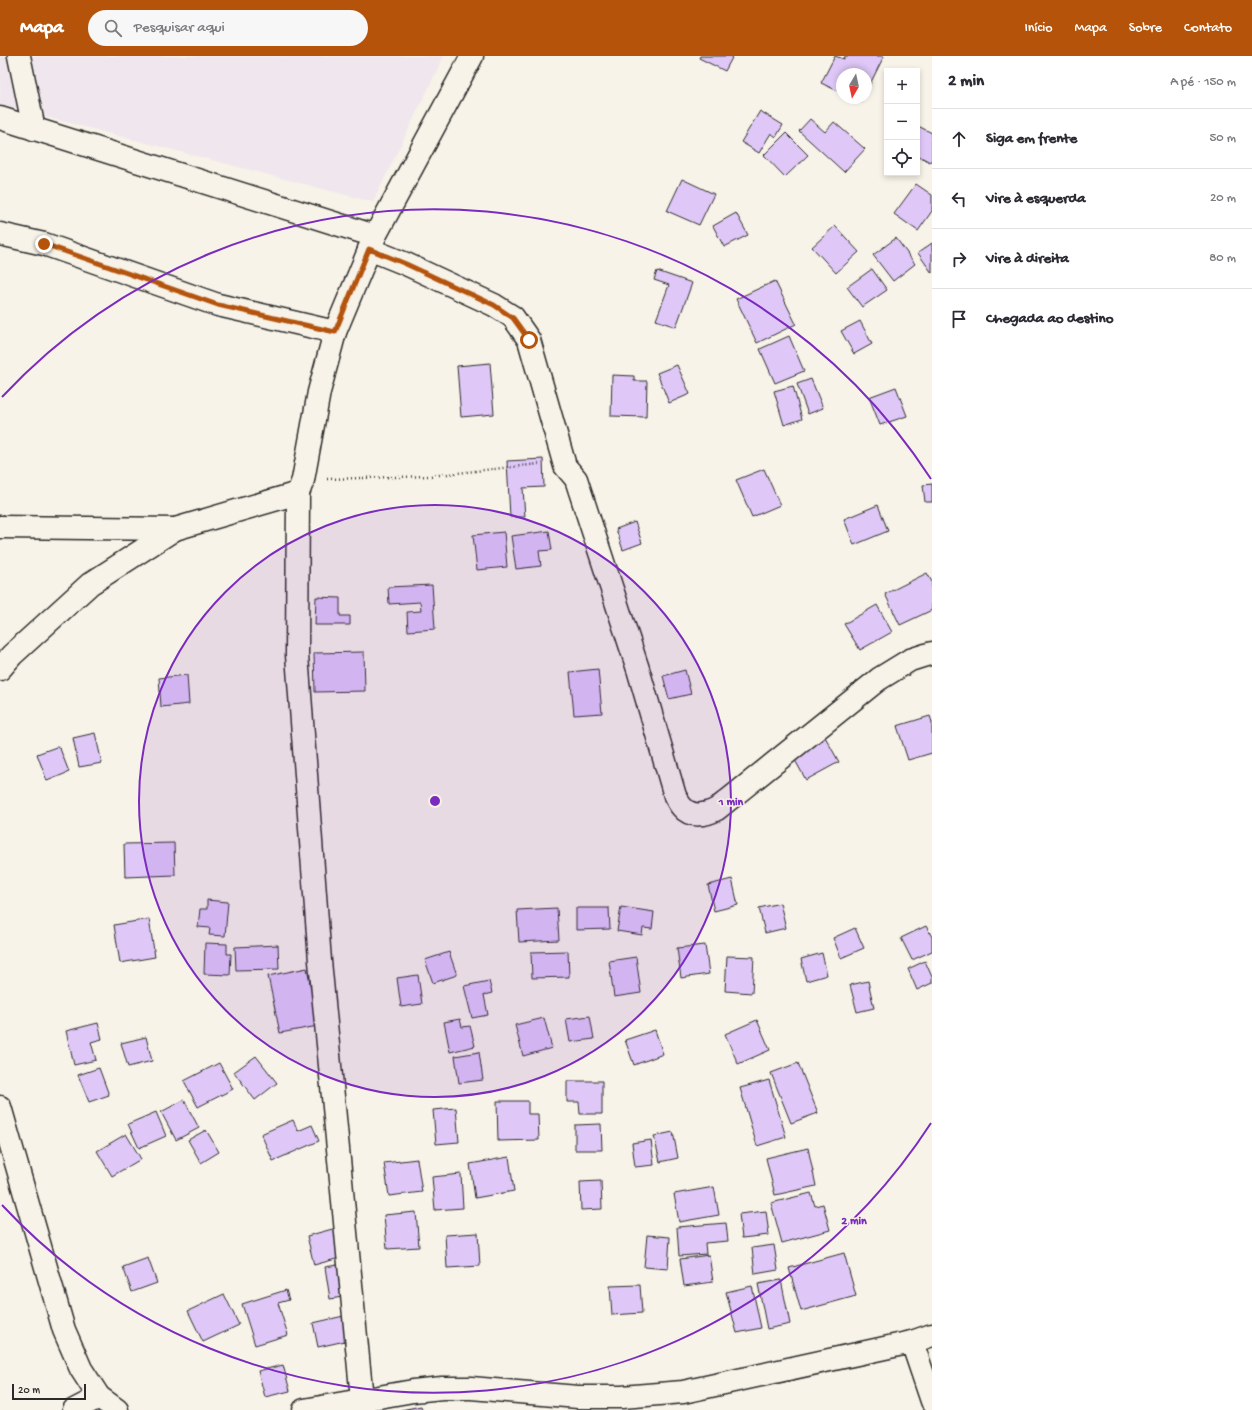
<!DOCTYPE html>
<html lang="pt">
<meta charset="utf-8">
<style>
:root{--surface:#fff;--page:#f7f7f7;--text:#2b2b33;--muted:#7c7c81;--line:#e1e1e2;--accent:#b45309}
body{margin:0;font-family:"Gochi Hand",sans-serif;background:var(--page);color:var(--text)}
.controls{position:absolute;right:12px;top:12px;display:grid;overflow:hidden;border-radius:0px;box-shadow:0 2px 6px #0003}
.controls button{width:36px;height:36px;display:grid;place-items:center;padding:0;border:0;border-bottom:1px solid var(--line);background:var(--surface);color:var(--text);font:20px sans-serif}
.compass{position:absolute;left:836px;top:12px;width:36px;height:36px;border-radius:50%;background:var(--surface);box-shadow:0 2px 6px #0003;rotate:189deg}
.scale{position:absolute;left:12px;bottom:10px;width:74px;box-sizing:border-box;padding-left:4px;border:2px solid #2b2b2b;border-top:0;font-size:11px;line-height:14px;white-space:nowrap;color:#2b2b2b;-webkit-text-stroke:3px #f7f3e8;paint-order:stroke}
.stop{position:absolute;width:12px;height:12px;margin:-9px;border:3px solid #b45309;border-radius:50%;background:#fff}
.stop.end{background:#b45309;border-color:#fff;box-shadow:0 1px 4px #0008}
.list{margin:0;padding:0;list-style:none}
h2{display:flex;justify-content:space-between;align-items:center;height:52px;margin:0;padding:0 16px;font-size:17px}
h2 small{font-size:13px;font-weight:400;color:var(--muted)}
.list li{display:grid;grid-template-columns:26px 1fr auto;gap:12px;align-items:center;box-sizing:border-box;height:60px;padding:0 16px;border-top:1px solid var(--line)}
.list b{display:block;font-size:15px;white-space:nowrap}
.list em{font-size:13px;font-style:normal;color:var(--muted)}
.icon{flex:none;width:22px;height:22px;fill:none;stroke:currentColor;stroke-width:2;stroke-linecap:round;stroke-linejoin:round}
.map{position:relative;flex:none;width:932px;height:1354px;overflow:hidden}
header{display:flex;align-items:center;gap:24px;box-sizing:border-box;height:56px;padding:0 20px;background:var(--accent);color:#fff}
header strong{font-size:19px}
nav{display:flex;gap:22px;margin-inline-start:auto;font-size:14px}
.search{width:280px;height:36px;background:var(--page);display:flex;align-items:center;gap:10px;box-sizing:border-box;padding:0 14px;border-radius:22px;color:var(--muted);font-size:15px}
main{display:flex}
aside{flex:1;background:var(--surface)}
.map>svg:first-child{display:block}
.built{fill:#f0e6ed}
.building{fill:#dfc8f8;stroke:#2b2b2b}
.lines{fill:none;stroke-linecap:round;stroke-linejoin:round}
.minor-casing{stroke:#2b2b2b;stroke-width:25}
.tertiary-casing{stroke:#2b2b2b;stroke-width:25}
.path{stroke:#2b2b2b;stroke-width:2.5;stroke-dasharray:1 3;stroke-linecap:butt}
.minor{stroke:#f7f3e8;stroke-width:22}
.tertiary{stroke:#f7f3e8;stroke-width:22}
.route{stroke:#b45309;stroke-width:5}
.ring{fill:none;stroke:#7b2cbf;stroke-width:2}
.centre{fill:#7b2cbf;stroke:#f7f3e8;stroke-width:2}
.ring-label{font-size:12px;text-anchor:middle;font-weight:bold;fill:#7b2cbf;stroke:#f7f3e8;stroke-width:3;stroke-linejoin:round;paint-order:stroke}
</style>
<header>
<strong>Mapa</strong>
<div class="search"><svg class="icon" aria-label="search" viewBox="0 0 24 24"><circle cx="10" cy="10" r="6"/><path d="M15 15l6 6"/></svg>Pesquisar aqui</div>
<nav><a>Início</a><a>Mapa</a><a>Sobre</a><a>Contato</a></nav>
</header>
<main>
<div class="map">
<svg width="932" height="1354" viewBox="0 0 932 1354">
<rect width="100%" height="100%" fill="#f7f3e8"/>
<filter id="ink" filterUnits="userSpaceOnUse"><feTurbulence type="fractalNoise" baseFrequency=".025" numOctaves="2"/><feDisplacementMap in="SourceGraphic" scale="8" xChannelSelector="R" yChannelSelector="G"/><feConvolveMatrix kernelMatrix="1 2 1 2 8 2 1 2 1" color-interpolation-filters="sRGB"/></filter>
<g filter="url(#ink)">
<path class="built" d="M0 0H444L373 146 0 49Z"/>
<g class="building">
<path d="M700 0H733L725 15 699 2Z"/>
<path d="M835 0 844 3 845 0H884L866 36V18H842V37L821 27Z"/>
<path d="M853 42H863L861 46Z"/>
<path d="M760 55 783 69 776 81 771 77 759 97 741 86Z"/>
<path d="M810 63 825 76 834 66 865 93 844 116 799 75Z"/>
<path d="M918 70 932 77V103L930 106 917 99V72Z"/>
<path d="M786 77 808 99 785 121 764 99Z"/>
<path d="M682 123 714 138 699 169 667 155Z"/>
<path d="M916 128 932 139V155L918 175 894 158Z"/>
<path d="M736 157 748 179 724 191 713 170Z"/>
<path d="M835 170 859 196 836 217 812 191Z"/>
<path d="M896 182 915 208 893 225 873 199Z"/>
<path d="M932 187V217L918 197Z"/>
<path d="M872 213 887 234 862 251 847 231Z"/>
<path d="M657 215 692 227 676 271 656 264 669 229 654 224Z"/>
<path d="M775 225 796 268 757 287 736 243Z"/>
<path d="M860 265 872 288 854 298 841 275Z"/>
<path d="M789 280 804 315 775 327 760 293Z"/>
<path d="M490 307 494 358 461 361 457 310Z"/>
<path d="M677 309 690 338 669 347 657 317Z"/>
<path d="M612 319 634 320V325H647L646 361 611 360Z"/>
<path d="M811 323 823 352 808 358 797 328Z"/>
<path d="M793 330 802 363 784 369 774 335Z"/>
<path d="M896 331 907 360 880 369 869 341Z"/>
<path d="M543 403 544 431 523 432 525 461H510L507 405Z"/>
<path d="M764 413 780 449 752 461 736 424Z"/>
<path d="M932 428V446H925L923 429Z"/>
<path d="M878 449 888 475 854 489 844 463Z"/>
<path d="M635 466 642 487 623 494 616 473Z"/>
<path d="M549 475 552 494 539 495 541 510 516 513 511 480Z"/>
<path d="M504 476 507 511 477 514 473 479Z"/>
<path d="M927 517 932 526V554L900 569 885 538Z"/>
<path d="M432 529 435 573 408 575 407 556 421 555 420 546 389 548 388 531Z"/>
<path d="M316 541 340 542V560H350V569H315Z"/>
<path d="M877 549 892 576 860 594 844 568Z"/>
<path d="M364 596 365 635 315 636 314 597Z"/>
<path d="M598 613 602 657 574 659 570 616Z"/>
<path d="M685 614 691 638 669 643 663 620Z"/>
<path d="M187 619 189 648 161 651 159 622Z"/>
<path d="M930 660 932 666V697L908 704 897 670Z"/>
<path d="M95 677 102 707 79 711 73 682Z"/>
<path d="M824 679 839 706 806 724 791 697Z"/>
<path d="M59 690 69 716 47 725 37 698Z"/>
<path d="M174 787 175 819 125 821 124 788Z"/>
<path d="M732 823 738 849 714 855 708 829Z"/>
<path d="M207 844 228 846 225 880 209 879 210 872 198 871 200 853H207Z"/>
<path d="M780 847 786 872 765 877 759 852Z"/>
<path d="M621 851 654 856 652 873 643 872 642 879 617 875Z"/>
<path d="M557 852 559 884 519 886 517 854Z"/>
<path d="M576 852H609L610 873 576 874Z"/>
<path d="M149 863 155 901 120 907 114 869Z"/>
<path d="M926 870 932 881V895L912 904 901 882Z"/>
<path d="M855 872 864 892 841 902 833 882Z"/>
<path d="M205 887 227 888V898H231L230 919 204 918Z"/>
<path d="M278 889 279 913 236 914 235 891Z"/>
<path d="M705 889 709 918 681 922 677 892Z"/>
<path d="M568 895 569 921 532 922 531 896Z"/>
<path d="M449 896 457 919 433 927 425 904Z"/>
<path d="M822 897 827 919 806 925 801 903Z"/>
<path d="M727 900 754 901 752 937 725 935Z"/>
<path d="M636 901 641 937 614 941 609 905Z"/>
<path d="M925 905 932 921V927L917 934 908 913Z"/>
<path d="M307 912 318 970 280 977 268 920Z"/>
<path d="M418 919 422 948 401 951 397 922Z"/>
<path d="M489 925 492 937 484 939 488 959 472 962 464 930Z"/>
<path d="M868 925 874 952 857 956 850 929Z"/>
<path d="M590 960 594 983 570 986 566 963Z"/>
<path d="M544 962 552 992 523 1000 515 969Z"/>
<path d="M460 963 462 971 470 970 475 990 450 996 444 966Z"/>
<path d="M757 964 770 994 738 1008 725 978Z"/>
<path d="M98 967 102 983 91 986 96 1004 74 1009 66 975Z"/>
<path d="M655 974 663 998 634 1009 625 984Z"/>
<path d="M146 981 152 1005 128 1011 121 987Z"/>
<path d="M479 996 483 1024 459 1027 455 1000Z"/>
<path d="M256 1000 277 1027 255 1044 234 1016Z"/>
<path d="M219 1007 233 1033 198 1051 184 1025Z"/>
<path d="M798 1007 818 1057 791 1067 771 1017Z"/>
<path d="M99 1012 109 1039 89 1046 78 1019Z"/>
<path d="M769 1024 786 1081 757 1090 740 1032Z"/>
<path d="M567 1025H602V1058H580L579 1046H567Z"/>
<path d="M184 1044 199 1072 176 1084 161 1056Z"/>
<path d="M497 1045H528V1058H538L539 1084 498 1085Z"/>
<path d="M456 1052 459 1086 436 1088 433 1054Z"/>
<path d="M156 1056 166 1080 139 1092 128 1068Z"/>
<path d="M293 1064 298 1075 312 1069 319 1085 273 1105 261 1078Z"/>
<path d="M601 1068 602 1094H575V1069Z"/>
<path d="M206 1074 219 1096 201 1107 188 1084Z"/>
<path d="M673 1076 678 1102 660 1106 654 1080Z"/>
<path d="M126 1078 141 1103 112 1120 97 1095Z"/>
<path d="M651 1084 654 1109 635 1111 632 1087Z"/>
<path d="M808 1092 816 1130 775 1139 766 1102Z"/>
<path d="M509 1101 514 1135 475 1142 470 1108Z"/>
<path d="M417 1103 422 1136 389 1140 384 1107Z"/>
<path d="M461 1118 463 1152 435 1154 432 1121Z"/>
<path d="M601 1125 602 1153 581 1154 580 1126Z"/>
<path d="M714 1131 719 1159 679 1166 674 1138Z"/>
<path d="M811 1137 815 1150 823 1148 830 1174 782 1187 771 1147Z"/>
<path d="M766 1155 769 1179 742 1182 739 1158Z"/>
<path d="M416 1156 419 1191 387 1193 384 1159Z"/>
<path d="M726 1167 728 1185 705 1187 706 1198 679 1200 677 1171Z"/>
<path d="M336 1172 343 1201 314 1209 307 1180Z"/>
<path d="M478 1177 480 1210 447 1212 445 1179Z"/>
<path d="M647 1179 670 1181 668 1213 644 1211Z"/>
<path d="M774 1189 778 1214 755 1218 752 1192Z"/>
<path d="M844 1197 856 1240 801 1255 789 1212Z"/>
<path d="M709 1199 713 1226 684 1230 680 1203Z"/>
<path d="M148 1202 157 1227 132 1236 123 1211Z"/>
<path d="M343 1208 349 1240 330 1243 325 1211Z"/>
<path d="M781 1224 790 1268 767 1273 758 1228Z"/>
<path d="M640 1229 642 1257 612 1259 610 1230Z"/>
<path d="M752 1230 761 1272 737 1277 726 1236Z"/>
<path d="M286 1234 289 1244 278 1247 288 1279 255 1289 242 1248Z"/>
<path d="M224 1238 239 1269 203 1286 188 1255Z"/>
<path d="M348 1259 354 1283 318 1291 313 1267Z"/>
<path d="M283 1309 290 1335 265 1341 258 1315Z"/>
<path d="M421 1350 422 1354H401Z"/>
</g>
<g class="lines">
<g class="minor-casing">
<g id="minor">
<path d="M19 0 34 73"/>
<path d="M0 62 375 180"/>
<path d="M0 178 44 188 218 249 335 276"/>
<path d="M369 193 406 208 494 249 513 261 529 284 565 410 576 423 638 613 675 740C677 743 679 748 682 751 691 762 706 759 717 753L879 623 910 604 932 597"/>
<path d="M0 471 175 473"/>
<path d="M0 613 12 599 90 528 175 473 298 437"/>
<path d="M912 1286 932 1279"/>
<path d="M74 1354 99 1341"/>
<path d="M363 1354 320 905 297 599 298 437 303 424 319 336 335 276 375 180 472 0"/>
</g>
</g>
<g class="tertiary-casing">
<g id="tertiary">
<path d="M0 1051 64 1274 81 1313 99 1341 117 1354"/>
<path d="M304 1354 413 1335 442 1332H471L578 1341H622L683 1336 912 1286 932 1345"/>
</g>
</g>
<path class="path" d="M327 423 430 420 539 408"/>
<use href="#minor" class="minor"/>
<use href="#tertiary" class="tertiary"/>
</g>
</g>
<g class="lines" filter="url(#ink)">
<path class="route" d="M44 188 218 249 335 276 369 193 406 208 494 249 513 262 529 284"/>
</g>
<circle cx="435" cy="745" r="296" fill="#7b2cbf" fill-opacity=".12"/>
<g class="ring">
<circle cx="435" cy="745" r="296"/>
<path d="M931 1067A592 592 0 0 1 2 1149M2 341A592 592 0 0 1 931 423"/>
</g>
<circle cx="435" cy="745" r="6" class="centre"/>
<g class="ring-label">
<text x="731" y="749">1 min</text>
<text x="854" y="1168">2 min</text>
</g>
</svg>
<div class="controls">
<button>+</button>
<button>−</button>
<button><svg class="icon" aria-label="locate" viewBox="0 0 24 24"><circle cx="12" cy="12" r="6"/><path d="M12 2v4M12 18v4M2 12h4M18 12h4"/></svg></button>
</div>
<svg class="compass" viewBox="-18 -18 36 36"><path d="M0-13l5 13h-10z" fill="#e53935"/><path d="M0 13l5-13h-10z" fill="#7c7c81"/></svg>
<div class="scale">20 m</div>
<div class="stop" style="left:529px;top:284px"></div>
<div class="stop end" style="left:44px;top:188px"></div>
</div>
<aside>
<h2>2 min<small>A pé · 150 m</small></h2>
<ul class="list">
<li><svg class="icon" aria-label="ahead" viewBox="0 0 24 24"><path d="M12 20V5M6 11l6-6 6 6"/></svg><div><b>Siga em frente</b></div><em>50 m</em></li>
<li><svg class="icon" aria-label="left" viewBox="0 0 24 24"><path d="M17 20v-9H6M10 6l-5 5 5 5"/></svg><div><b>Vire à esquerda</b></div><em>20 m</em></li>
<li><svg class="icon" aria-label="right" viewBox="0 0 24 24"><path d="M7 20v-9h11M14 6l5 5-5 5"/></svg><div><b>Vire à direita</b></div><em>80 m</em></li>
<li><svg class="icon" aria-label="arrive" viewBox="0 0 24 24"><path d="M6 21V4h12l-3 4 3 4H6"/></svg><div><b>Chegada ao destino</b></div></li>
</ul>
</aside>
</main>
